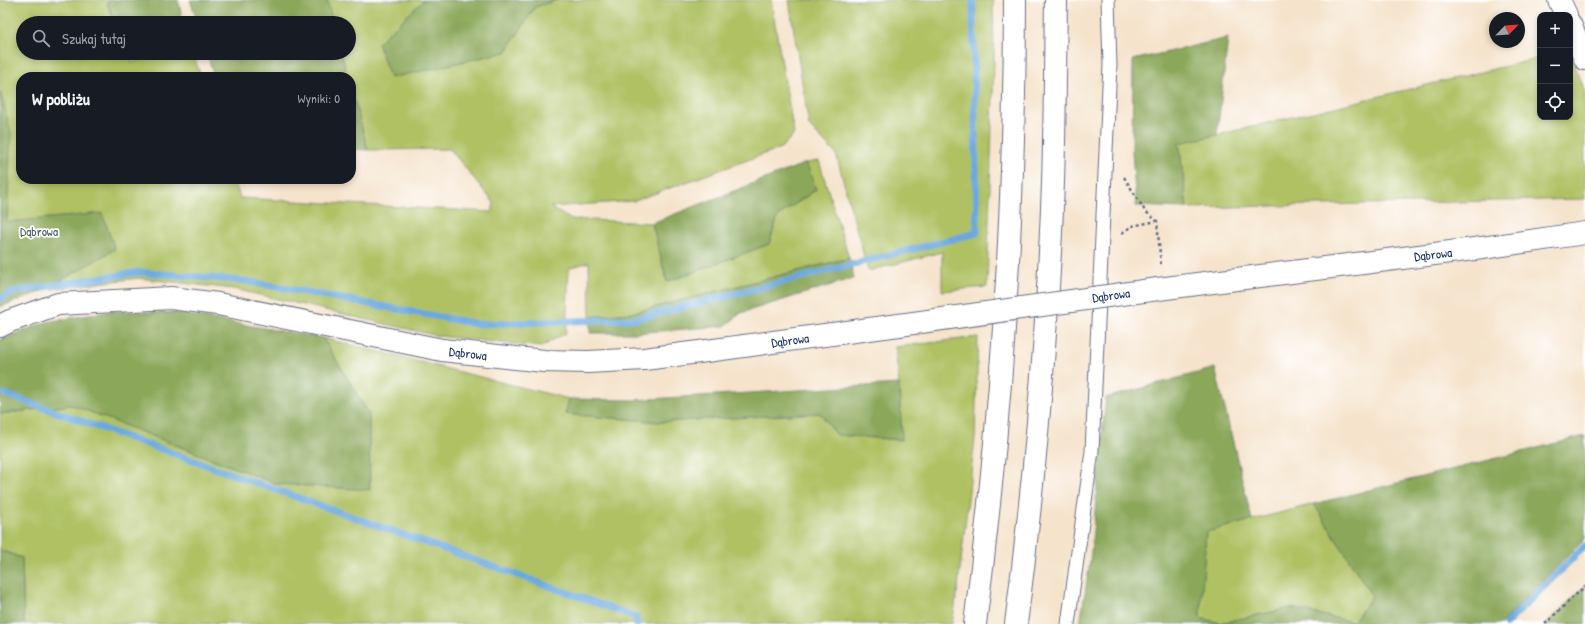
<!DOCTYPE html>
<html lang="pl">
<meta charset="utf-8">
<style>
:root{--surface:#171b24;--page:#242831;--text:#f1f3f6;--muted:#9ea1a6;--line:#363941}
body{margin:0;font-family:"Patrick Hand",sans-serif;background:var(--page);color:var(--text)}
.controls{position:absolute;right:12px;top:12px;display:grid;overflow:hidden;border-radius:8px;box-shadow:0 2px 6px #0003}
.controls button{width:36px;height:36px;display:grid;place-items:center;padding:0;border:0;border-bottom:1px solid var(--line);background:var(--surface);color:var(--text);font:20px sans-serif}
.compass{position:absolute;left:1489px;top:12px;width:36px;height:36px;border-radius:50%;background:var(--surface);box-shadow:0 2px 6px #0003;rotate:65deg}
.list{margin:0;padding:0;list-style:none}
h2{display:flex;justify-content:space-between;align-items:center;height:52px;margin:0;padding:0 16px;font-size:17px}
h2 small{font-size:13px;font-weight:400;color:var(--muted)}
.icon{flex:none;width:22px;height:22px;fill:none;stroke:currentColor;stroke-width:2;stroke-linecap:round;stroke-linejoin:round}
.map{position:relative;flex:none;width:1585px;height:624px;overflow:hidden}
.search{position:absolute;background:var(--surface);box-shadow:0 2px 6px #0003;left:16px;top:16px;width:340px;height:44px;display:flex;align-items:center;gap:10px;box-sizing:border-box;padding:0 14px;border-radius:22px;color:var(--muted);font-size:15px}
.panel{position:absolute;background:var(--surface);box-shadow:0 2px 6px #0003;left:16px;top:72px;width:340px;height:112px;border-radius:16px}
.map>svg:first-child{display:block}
.green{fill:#afc164;stroke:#657861}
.forest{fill:#8ba75a;stroke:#536b5c}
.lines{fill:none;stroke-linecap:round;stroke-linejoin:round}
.stream{stroke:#6ba8dd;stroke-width:7}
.lane-casing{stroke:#676e84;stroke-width:15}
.street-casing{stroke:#676e84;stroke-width:24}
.highway-casing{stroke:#676e84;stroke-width:24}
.path{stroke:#676e84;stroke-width:2.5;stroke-dasharray:3 3;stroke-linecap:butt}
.lane{stroke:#fff;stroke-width:13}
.street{stroke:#fff;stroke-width:22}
.highway{stroke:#fff;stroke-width:22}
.street-bridge-casing{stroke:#676e84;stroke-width:24;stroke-linecap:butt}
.street-bridge{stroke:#fff;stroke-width:22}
.labels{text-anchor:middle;stroke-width:3.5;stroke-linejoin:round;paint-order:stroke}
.park-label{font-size:13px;fill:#475b60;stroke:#fff}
.street-label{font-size:13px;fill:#1b2f5e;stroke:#fff}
</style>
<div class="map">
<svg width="1585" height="624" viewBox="0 0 1585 624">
<rect width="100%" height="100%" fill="#fff"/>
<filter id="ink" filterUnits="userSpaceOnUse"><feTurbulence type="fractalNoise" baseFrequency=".025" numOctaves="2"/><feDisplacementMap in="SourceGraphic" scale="8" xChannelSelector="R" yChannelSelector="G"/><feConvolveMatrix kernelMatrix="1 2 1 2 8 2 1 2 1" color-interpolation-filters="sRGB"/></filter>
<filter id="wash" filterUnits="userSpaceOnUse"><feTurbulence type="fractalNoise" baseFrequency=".012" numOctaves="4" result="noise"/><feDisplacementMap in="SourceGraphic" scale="16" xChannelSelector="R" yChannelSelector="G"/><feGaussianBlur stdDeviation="0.9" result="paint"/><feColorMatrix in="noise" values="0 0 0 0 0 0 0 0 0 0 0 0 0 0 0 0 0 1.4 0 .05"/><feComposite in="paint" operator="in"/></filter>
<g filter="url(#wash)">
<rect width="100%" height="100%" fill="#f5e3cb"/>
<g class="green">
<path d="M0 0H109L107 3 115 23H23V53H128L132 62 163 53H193L201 77H21V179H234L240 198 492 212 494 203 450 149 368 150 351 88V77H348L341 53H349V23H333L327 0H424L378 43 390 78 506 52 535 7 557 0H771L794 134 781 148 634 201 550 207 570 219 652 223 667 282 769 244 778 216 816 190 806 163 819 161 849 258 631 313 590 317 589 262 569 268 566 333 541 347 438 336 234 289 138 278 45 290 115 249 0 287Z"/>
<path d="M789 0H993L994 61 987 287 942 291V252L868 271 836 154 809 126Z"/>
<path d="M1540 58V117H1570V58L1585 90V199L1187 208 1179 142 1217 135Z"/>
<path d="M978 337 975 438 958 587 952 624H24L22 558 0 550V414L72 405 277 484 369 414 323 338 569 399 565 414 660 422 820 413 837 435 901 440 899 384 895 347Z"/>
<path d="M1314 504 1372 596 1353 622 1291 608 1220 623 1200 618 1206 532Z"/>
</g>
<g class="forest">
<path d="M109 0H178L184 23H115L107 3Z"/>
<path d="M190 0H327L333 23H198Z"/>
<path d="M424 0H557L535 7 506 52 390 78 378 43Z"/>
<path d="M1228 38 1217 135 1179 143 1187 208 1136 206 1132 152 1133 60Z"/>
<path d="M207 53H341L348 77H214Z"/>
<path d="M351 88 368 150 351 149Z"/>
<path d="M0 91 11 132 7 222 102 213 115 249 45 290 0 307Z"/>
<path d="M806 163 816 189 778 216 769 244 667 282 652 223Z"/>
<path d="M849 258 854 278 741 313 725 326 634 333H590V317L631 313Z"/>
<path d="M113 311 176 313 323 338 369 414 370 490 277 484 72 405 0 414V340L46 322Z"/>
<path d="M1215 368 1252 520 1206 532 1200 618 1221 623 1291 608 1353 622 1372 596 1314 504 1585 436V539L1501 624H1080L1090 562 1106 398Z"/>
<path d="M899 384 902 440 837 435 820 413 660 422 565 414 569 399 633 400Z"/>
<path d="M0 550 22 558 24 624H0Z"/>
<path d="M1585 586V624H1546Z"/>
</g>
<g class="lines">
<g class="stream">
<path d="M0 299 13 292 138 272 245 281 478 324 636 319 977 233 973 0"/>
<path d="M5 394 636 617 637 624"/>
<path d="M1506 624 1585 546"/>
</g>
</g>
</g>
<g filter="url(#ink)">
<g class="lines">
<g class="lane-casing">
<path id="lane" d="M1068 624 1092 451 1110 65 1108 0"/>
</g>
<g class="street-casing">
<g id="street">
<path d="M1559 0 1566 15"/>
<path d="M1570 24 1585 59"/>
<path d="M1158 289 1482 248 1585 233"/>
<path d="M0 326 10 321 58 304 171 298 218 304 442 350 544 361 588 362 644 359 699 352 899 325"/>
</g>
</g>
<g class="highway-casing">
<g id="highway">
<path d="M975 624C1002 416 1015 210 1015 0"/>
<path d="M1016 624C1035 477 1048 330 1053 182 1055 122 1055 61 1056 0"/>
</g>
</g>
<g class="path">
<path d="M1124 177 1145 211 1157 221"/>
<path d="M1122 233 1132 226 1157 221 1161 266"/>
<path d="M1545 624 1585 586"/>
</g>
<use href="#lane" class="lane"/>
<use href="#street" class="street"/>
<use href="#highway" class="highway"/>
<g class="street-bridge-casing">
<path id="street-bridge" d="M899 325 1158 289"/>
</g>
<use href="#street-bridge" class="street-bridge"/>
</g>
</g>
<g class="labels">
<g class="park-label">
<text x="39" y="236">Dąbrowa</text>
</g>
<g class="street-label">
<text transform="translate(1433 254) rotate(-7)" y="5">Dąbrowa</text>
<text transform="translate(1111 295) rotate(-8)" y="5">Dąbrowa</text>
<text transform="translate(790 340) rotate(-8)" y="5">Dąbrowa</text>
<text transform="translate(468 353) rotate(7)" y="5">Dąbrowa</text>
</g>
</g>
</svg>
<div class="controls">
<button>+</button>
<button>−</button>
<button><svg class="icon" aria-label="locate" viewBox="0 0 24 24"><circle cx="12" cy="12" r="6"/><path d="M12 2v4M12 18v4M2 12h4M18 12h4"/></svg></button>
</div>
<svg class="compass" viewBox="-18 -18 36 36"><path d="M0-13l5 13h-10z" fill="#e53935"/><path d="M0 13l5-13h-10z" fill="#9ea1a6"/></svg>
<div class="search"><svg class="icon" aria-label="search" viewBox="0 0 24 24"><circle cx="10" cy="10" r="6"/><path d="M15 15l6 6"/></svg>Szukaj tutaj</div>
<section class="panel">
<h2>W pobliżu<small>Wyniki: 0</small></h2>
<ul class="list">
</ul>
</section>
</div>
